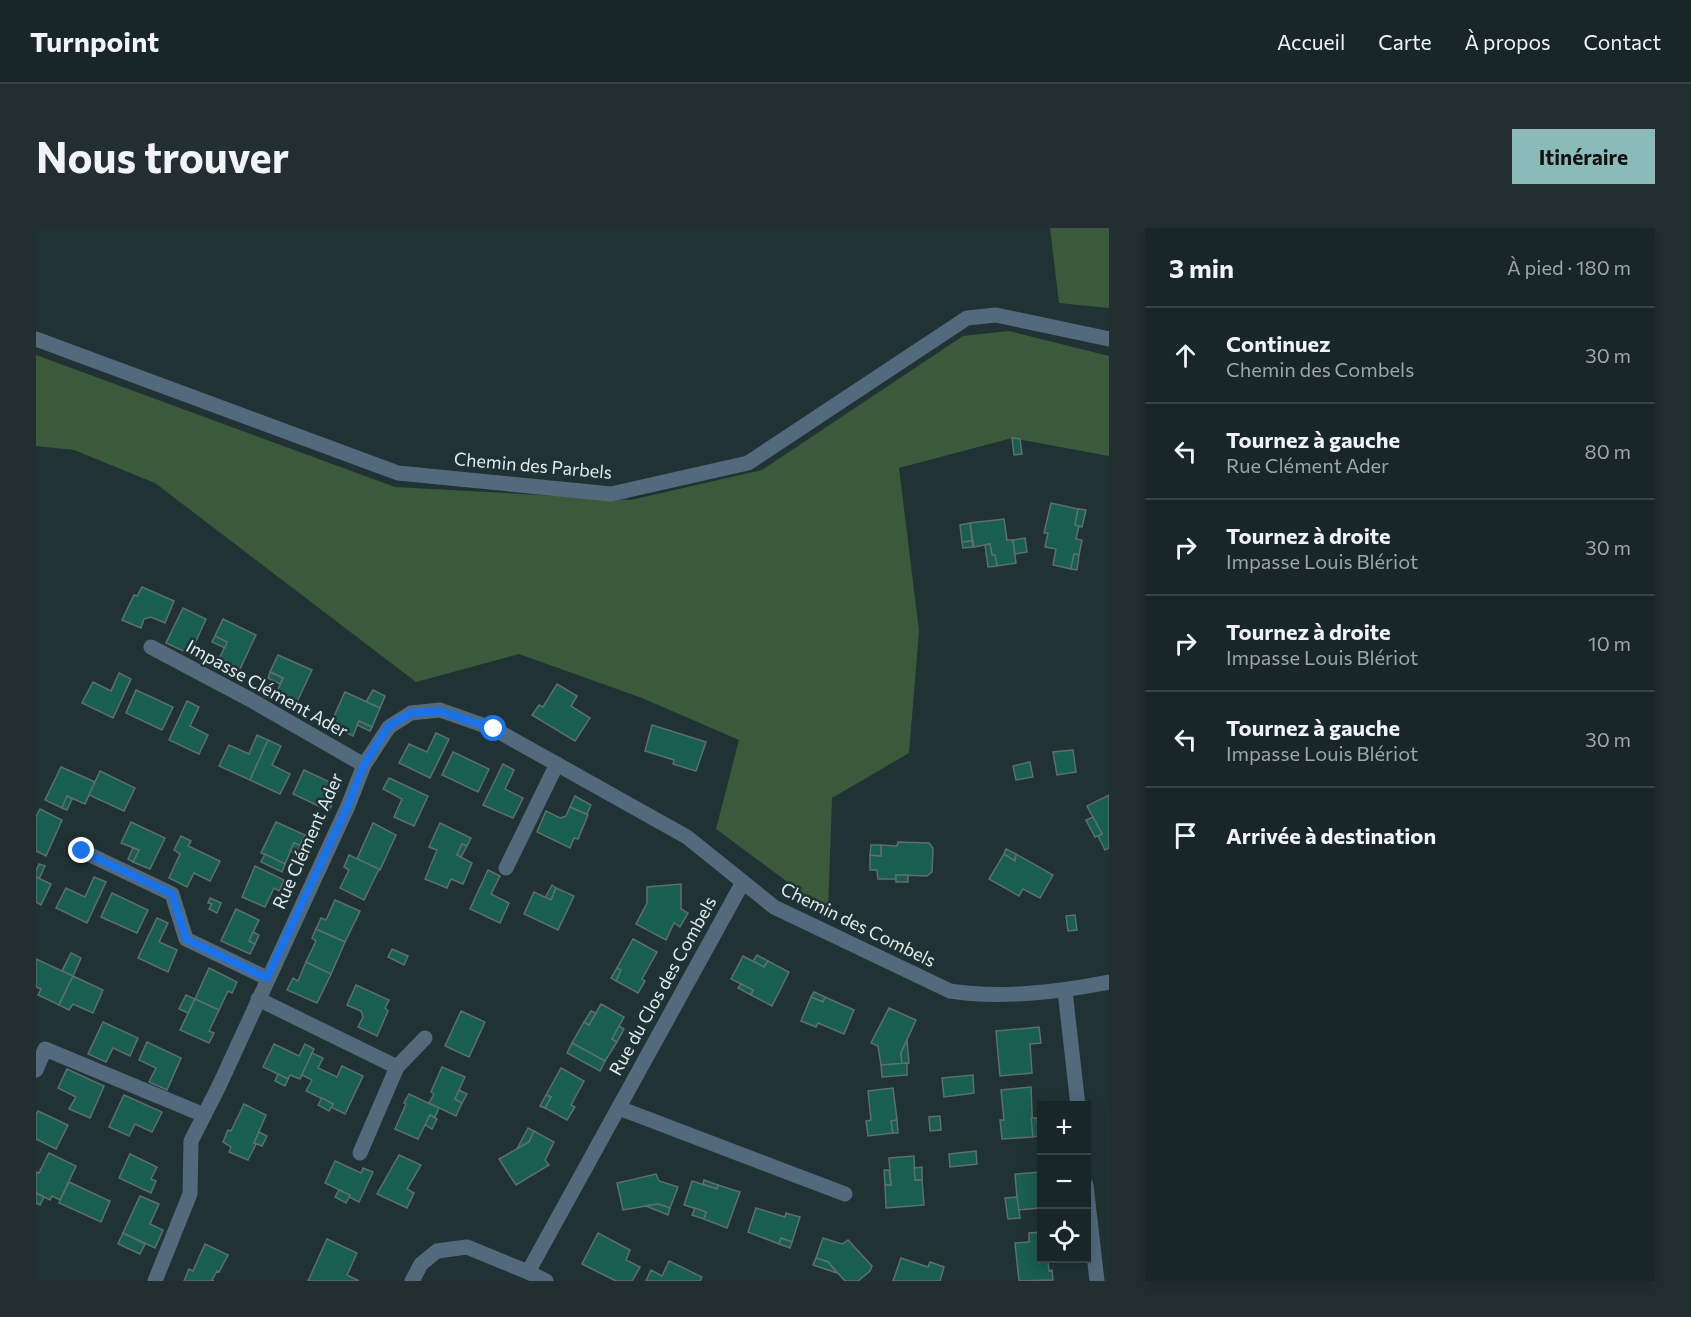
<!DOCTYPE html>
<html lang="fr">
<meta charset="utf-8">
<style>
:root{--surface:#192628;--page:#222e30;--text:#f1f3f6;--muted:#9fa5a8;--line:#374345;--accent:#8bbbb9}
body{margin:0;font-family:Commissioner,sans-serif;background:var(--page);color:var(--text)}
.controls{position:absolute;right:18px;bottom:18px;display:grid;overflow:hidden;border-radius:0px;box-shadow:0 3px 15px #0003}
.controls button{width:54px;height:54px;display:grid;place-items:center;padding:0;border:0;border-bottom:2px solid var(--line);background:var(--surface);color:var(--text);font:30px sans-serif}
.stop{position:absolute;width:18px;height:18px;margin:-14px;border:4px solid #1a73e8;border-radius:50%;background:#fff}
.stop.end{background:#1a73e8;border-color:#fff;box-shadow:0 2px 6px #0008}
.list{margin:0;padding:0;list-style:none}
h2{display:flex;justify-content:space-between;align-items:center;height:78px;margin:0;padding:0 24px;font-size:26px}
h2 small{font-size:20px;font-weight:400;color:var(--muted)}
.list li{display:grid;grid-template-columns:39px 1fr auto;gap:18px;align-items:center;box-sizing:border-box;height:96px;padding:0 24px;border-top:2px solid var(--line)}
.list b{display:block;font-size:22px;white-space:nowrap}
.list p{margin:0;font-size:20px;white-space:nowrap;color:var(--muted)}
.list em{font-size:20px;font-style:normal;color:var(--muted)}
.icon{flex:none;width:33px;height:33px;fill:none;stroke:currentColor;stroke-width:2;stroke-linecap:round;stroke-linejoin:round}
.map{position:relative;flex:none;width:1073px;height:1053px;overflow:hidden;border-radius:0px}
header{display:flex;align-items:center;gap:36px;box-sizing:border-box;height:84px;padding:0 30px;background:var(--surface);border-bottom:2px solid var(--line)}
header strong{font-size:28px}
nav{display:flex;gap:33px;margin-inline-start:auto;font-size:21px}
.intro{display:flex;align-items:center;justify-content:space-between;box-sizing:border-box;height:144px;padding:0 36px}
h1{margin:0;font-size:42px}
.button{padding:15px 27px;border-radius:0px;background:var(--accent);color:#111;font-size:21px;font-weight:700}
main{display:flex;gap:36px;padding:0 36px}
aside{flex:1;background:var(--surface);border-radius:0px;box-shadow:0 3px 15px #0003}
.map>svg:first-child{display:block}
.green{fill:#3b5a3c}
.building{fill:#185e51;stroke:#5d6f6a;stroke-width:1.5}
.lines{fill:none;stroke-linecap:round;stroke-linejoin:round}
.minor{stroke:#526a7c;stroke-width:15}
.route{stroke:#1a73e8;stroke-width:8}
.labels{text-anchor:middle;stroke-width:5;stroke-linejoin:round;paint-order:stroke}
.street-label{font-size:18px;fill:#e1ecee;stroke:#213235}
</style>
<header>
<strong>Turnpoint</strong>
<nav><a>Accueil</a><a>Carte</a><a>À propos</a><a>Contact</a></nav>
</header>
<div class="intro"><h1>Nous trouver</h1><a class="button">Itinéraire</a></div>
<main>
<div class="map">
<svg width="1073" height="1053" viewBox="0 0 1073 1053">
<rect width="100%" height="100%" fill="#213235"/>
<g class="green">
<path d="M1014 0H1073V80L1023 75Z"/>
<path d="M973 103 1073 128V228L976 210 863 240 883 403 873 525 796 570 792 684 680 601 703 512 606 470 483 426 380 454 119 255 38 222 0 218V127L359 259 595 272 726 242 927 108Z"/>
</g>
<g class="building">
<path d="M976 210 984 211 986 226 978 227Z"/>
<path d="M1015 275 1042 281 1039 297 1043 298 1040 311 1046 312 1043 327 1038 326 1035 341 1017 337 1020 321 1009 319 1012 305H1008Z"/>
<path d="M1042 281 1050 282 1046 299 1039 297Z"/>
<path d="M968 291 971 312H977L980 335 961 338 959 327H956L954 316 938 319 934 295Z"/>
<path d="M934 295 936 313 926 314 924 297Z"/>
<path d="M989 310 991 324 979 326 977 312Z"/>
<path d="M936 313 937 319 927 320 926 314Z"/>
<path d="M954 316 956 327H959L961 338 952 339 949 317Z"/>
<path d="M1038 326 1043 327 1041 342 1035 341Z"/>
<path d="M106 359 138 373 129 395 115 389 108 391 105 400 86 392 98 367 101 368Z"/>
<path d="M147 380 170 391 154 426 130 415Z"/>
<path d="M187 391 220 407 204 441 183 431 191 414 179 408Z"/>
<path d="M179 408 191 414 189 420 176 414Z"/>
<path d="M242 427 276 442 260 476 240 466 247 450 234 444Z"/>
<path d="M234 444 247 450 244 456 232 450Z"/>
<path d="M83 445 95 451 77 490 46 475 57 454 75 463Z"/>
<path d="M521 456 541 468 535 478 554 490 539 513 496 487 503 477 507 479Z"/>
<path d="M100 462 137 479 126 502 90 485Z"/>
<path d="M337 462 349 468 344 480 330 474Z"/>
<path d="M309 464 344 480 336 499 323 493 317 508 294 497Z"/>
<path d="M151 473 163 479 154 498 172 507 163 526 133 512Z"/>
<path d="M323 493 336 499 334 503 321 497Z"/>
<path d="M616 497 670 514 660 543 637 536 638 532 609 523Z"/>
<path d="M400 505 413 511 394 550 363 535 373 516 391 524Z"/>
<path d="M221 507 232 512 214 552 183 538 193 517 213 526Z"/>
<path d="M232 512 245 518 236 537 254 546 244 566 214 552Z"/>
<path d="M1037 522 1040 544 1021 547 1017 524Z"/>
<path d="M417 524 453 541 442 564 406 547Z"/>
<path d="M994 534 997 549 980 552 977 538Z"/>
<path d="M467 536 478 542 469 561 487 570 477 590 447 577Z"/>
<path d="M25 539 59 554 49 576 31 568 26 580 9 572Z"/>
<path d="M268 542 304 559 293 583 257 566Z"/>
<path d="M64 543 99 560 88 583 53 567Z"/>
<path d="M353 550 392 568 378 598 358 589 366 571 347 561Z"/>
<path d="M1073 567V620L1069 622 1062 608 1066 606 1051 578Z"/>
<path d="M31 568 36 571 31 582 26 580Z"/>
<path d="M539 568 555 577 551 586 534 579Z"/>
<path d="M534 579 552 587 542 611 538 610 534 620 501 604 510 583 524 590 530 588Z"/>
<path d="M4 581 26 592 10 628 0 623V589Z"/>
<path d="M1057 589 1066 606 1059 609 1050 592Z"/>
<path d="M95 594 129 610 114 641 97 634 103 622 85 615Z"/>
<path d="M240 594 269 607 264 617 258 615 249 636 225 625Z"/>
<path d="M337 595 360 607 344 642 321 631Z"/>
<path d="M404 595 435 610 431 618 426 616 421 627 436 635 427 656 415 651 411 660 389 651 401 622 393 619Z"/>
<path d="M145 608 155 613 152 618 184 633 174 653 158 645 151 659 133 650 144 626 138 622Z"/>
<path d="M862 614 893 615 897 620 896 644 891 648 860 647V651H842L841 642H834V627L845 628V617L861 618Z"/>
<path d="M258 615 264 617 260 626 254 623Z"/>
<path d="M426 616 431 618 425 629 421 627Z"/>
<path d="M835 617H845V628L834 627Z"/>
<path d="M97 620 103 622 97 634 92 631Z"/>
<path d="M970 621 980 626 979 633 968 626Z"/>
<path d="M229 626 249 636 246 644 225 634Z"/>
<path d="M968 626 979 633 980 626 1017 647 1004 670 987 661 983 668 953 651Z"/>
<path d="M313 627 343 641 328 672 304 660 313 642 308 639Z"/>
<path d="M3 636 9 638 3 651 0 649V643Z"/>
<path d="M219 638 248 652 243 663 238 660 229 679 206 669Z"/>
<path d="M452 642 464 648 455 666 473 675 464 695 434 681Z"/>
<rect x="860" y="647" width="12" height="7"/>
<path d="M0 649 15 656 5 677 0 674Z"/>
<path d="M58 649 70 654 51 695 20 680 30 660 49 669Z"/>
<path d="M645 656V681L652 685 644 699 638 695 630 712 600 696 611 675V659Z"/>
<path d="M516 657 520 660 515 672 509 670Z"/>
<path d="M520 660 538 668 522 702 488 686 498 664 515 672Z"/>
<path d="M76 665 112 682 101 705 65 689Z"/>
<path d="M174 670 185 675 181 685 173 681 176 676 172 675Z"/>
<path d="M299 672 324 683 309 714 280 701 285 690 290 692Z"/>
<path d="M200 681 223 692 213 713 219 716 214 726 185 713Z"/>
<path d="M1039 687 1041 702 1032 703 1030 688Z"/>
<path d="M121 690 132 695 123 714 141 722 132 744 102 730Z"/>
<path d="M280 701 309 714 295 746 270 734 280 713 276 710Z"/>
<path d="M217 704 223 707 219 716 213 713Z"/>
<path d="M597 711 621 724 606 751 609 753 602 765 580 753 585 742 581 740Z"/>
<path d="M356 721 372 728 368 737 352 729Z"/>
<path d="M35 725 45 730 37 748 26 743Z"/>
<path d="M721 727 732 733 728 739 717 733Z"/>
<path d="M707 728 728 739 732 733 753 744 736 778 715 767 717 762 695 751Z"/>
<path d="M0 731 37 748 23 777 2 767 5 761 0 759Z"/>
<path d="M270 734 295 746 281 775 251 762 257 750 262 753Z"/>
<path d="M173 740 201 754 196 765 192 763 183 782 159 771Z"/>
<path d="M581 740 585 742 580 753 575 750Z"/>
<path d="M37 748 67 762 57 785 37 776 33 782 23 777Z"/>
<path d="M705 756 717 762 715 767 702 760Z"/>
<path d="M320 757 353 772 349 780 352 783 341 808 322 799 327 789 325 783 311 777Z"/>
<path d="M778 764 789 769 787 774 775 769Z"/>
<path d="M150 767 159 771 152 785 143 781Z"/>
<path d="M775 769 787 774 789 769 818 782 808 806 782 795 780 799 765 793Z"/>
<path d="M159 771 183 782 173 803 178 805 173 815 144 802Z"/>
<path d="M565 776 588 789 576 811 581 814 569 833 536 815 548 794 553 797Z"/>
<path d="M853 780 880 792 865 825 866 836 845 837 842 818 835 815Z"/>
<path d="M425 783 449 794 433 829 409 818Z"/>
<path d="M555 783 560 785 553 797 548 794Z"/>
<path d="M67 794 102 810 94 828 77 820 70 834 52 826Z"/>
<path d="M583 798 588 801 581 814 576 811Z"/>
<path d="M1003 799 1005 815 994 816 996 845 964 848 960 803Z"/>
<path d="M871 812 873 835 866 836 865 825Z"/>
<path d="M111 814 145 830 131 862 113 854 120 840 103 832Z"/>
<path d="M536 815 569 833 564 843 531 825Z"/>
<path d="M238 816 263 828 269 816 278 821 264 851 254 847 252 851 227 839Z"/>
<path d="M276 825 287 830 282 840 301 849 306 838 327 848 309 886 295 879 297 876 270 863 276 852 266 847Z"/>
<path d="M871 835V847L846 849 845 837Z"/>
<path d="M406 839 429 849 419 871 426 875 420 888 393 875 398 866 395 864Z"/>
<path d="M525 840 548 853 535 877 539 879 531 892 509 880 515 869 510 867Z"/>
<path d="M31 841 68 858 54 890 33 881 40 869 22 860Z"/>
<path d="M242 846 252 851 249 858 239 853Z"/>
<path d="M937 847 938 865 908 869 906 850Z"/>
<path d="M995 859 997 909 966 911 964 892H968L965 862Z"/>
<path d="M857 860 861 892 855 893 857 905 832 908 830 893 835 892 832 863Z"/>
<path d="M423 862 431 866 426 875 419 871Z"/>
<path d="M373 866 403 880 399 889 394 887 382 911 359 901 370 876 368 875Z"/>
<path d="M88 867 126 884 116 904 99 896 93 908 73 899Z"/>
<path d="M510 867 515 869 509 880 504 878Z"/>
<path d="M286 870 297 876 293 883 282 877Z"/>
<path d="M208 876 230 887 218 915 220 916 212 932 193 924 195 919 187 914 192 902 195 903Z"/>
<path d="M2 883 32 897 20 921 0 911V887Z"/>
<path d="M394 887 401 891 396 901 389 897Z"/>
<path d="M904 888 905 902 894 903 893 889Z"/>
<path d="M995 890H1001L1003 908 997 909Z"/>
<path d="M861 892 862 905H857L855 893Z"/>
<path d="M492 900 498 903 493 914 481 921Z"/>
<path d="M498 903 518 914 509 932 513 937 480 957 463 931 493 914Z"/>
<path d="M223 904 231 908 226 918 218 915Z"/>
<path d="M940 923 941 936 914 939 913 926Z"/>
<path d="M13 925 40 938 24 972 16 968 14 972 0 965V944L3 945Z"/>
<path d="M94 926 121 939 115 951 120 953 115 965 83 950Z"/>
<path d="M363 927 385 937 371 961 378 965 371 980 341 966Z"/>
<path d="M878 928 879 952H886L888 977 850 980 849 957H855L853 930Z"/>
<path d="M299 933 325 945 327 940 337 944 323 974 313 969 314 967 289 955Z"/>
<path d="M886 939V952H879L878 940Z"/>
<path d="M848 942H853L855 957H849Z"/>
<path d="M1005 944V980L982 982 979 946Z"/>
<path d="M620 946 623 953 642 959 634 980 622 976 587 982 581 955Z"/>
<path d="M668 952 682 957 681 961 667 956Z"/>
<path d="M656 953 681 961 682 957 704 964 691 1000 668 991 670 984 648 977Z"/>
<path d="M33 954 74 973 65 994 23 975Z"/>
<path d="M303 962 314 967 310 975 299 969Z"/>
<path d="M0 965 8 969 4 977 0 975Z"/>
<path d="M104 968 123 976 114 996 127 1002 119 1020 87 1005Z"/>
<path d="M981 969 984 990 972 991 969 970Z"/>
<path d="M622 976 634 980 632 987 610 978Z"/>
<path d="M659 980 670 984 668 991 656 987Z"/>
<path d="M720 980 749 989 750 985 764 989 756 1014 745 1010 743 1016 712 1004Z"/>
<path d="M1005 1004V1030H1015V1033L1012 1034 1013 1043 1016 1042 1017 1052 983 1053 979 1015 993 1014V1005Z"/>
<path d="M87 1005 109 1016 104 1026 82 1016Z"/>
<path d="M562 1005 594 1022 590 1032 604 1039 596 1053H580L546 1036Z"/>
<path d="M745 1010 756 1014 754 1020 743 1016Z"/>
<path d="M787 1010 806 1016 812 1012 836 1038 834 1043 822 1053H809L792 1034 780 1030Z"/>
<path d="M291 1011 321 1025 311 1047 323 1053H272Z"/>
<path d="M169 1016 192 1027 183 1044 181 1043 176 1052 178 1053H148L153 1041 157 1043Z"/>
<path d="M780 1030 792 1034 801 1045 777 1037Z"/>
<path d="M865 1030 892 1039 894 1034 908 1039 904 1053H857Z"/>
<path d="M633 1033 666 1049 664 1053H610L615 1042 626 1048Z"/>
</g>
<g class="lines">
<g class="minor">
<path d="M0 111 362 245 575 266 712 235 931 90 960 87 1073 111"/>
<path d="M115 419 215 472 328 537"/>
<path d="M46 623 136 666 150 711 231 750"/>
<path d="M470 640 521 536"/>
<path d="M1029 763 1042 878"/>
<path d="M222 771 361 839 389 810"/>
<path d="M0 842 9 821 168 887"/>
<path d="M583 880 809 966"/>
<path d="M324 925 361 839"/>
<path d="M1050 957 1061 1053"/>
<path d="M492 1044 510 1053"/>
<path d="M119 1053 154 966 155 913 183 858 312 578 328 537 353 499 375 485 404 482 458 501 651 609 738 679 914 763C966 771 1021 764 1073 754"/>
<path d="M376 1053 385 1036 401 1023 431 1019 492 1044 707 654"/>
</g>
</g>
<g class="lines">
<path class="route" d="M46 623 136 666 150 711 231 750 312 578 328 537 353 498 375 485 404 483 458 501"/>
</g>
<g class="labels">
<g class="street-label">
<text transform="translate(497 238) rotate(5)" y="6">Chemin des Parbels</text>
<text transform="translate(231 461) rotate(29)" y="6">Impasse Clément Ader</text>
<text transform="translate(272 613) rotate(-66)" y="6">Rue Clément Ader</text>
<text transform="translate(822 697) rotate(26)" y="6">Chemin des Combels</text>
<text transform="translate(627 758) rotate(-61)" y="6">Rue du Clos des Combels</text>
</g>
</g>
</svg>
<div class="controls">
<button>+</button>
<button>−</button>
<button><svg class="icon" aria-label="locate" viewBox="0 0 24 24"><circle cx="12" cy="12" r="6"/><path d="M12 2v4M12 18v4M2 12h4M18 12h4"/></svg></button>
</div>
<div class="stop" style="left:458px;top:501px"></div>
<div class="stop end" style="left:46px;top:623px"></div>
</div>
<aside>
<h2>3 min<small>À pied · 180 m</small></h2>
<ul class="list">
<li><svg class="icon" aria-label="ahead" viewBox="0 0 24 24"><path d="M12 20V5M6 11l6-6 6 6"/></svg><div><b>Continuez</b><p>Chemin des Combels</p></div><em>30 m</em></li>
<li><svg class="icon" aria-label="left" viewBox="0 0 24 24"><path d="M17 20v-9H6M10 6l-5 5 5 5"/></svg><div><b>Tournez à gauche</b><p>Rue Clément Ader</p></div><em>80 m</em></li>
<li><svg class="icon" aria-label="right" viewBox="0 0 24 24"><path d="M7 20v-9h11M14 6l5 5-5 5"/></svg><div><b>Tournez à droite</b><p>Impasse Louis Blériot</p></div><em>30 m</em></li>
<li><svg class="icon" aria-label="right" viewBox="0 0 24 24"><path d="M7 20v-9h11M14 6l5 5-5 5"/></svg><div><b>Tournez à droite</b><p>Impasse Louis Blériot</p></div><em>10 m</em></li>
<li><svg class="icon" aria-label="left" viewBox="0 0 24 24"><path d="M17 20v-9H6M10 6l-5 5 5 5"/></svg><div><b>Tournez à gauche</b><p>Impasse Louis Blériot</p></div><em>30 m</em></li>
<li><svg class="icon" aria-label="arrive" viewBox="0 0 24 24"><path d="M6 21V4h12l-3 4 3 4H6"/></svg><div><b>Arrivée à destination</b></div></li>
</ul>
</aside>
</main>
